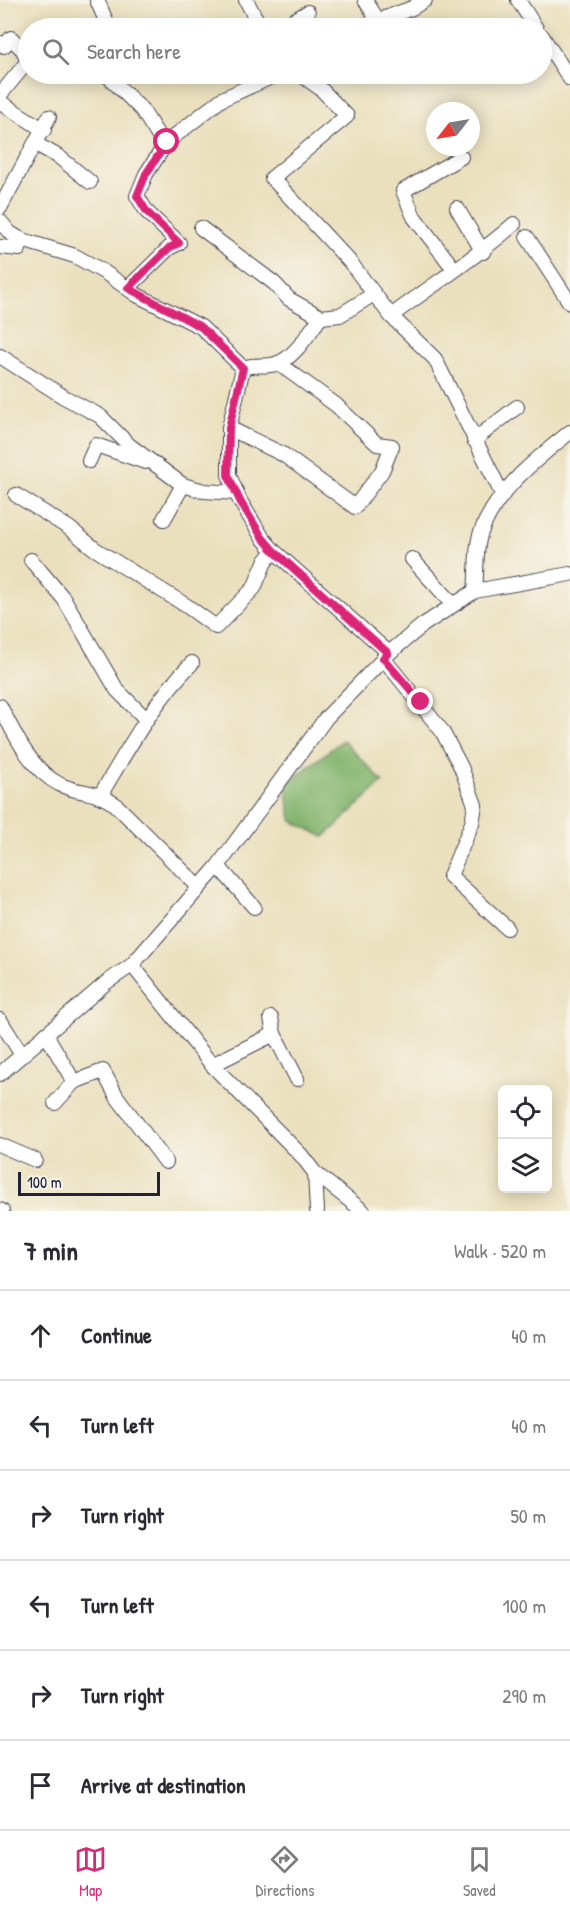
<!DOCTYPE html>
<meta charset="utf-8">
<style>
:root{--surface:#fff;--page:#f2f2f3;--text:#2b2b33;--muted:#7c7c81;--line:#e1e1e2;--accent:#db2777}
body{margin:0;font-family:"Patrick Hand",sans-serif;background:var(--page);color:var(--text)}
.controls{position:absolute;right:18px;bottom:18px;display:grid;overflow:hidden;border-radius:9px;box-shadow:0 3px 15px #0003}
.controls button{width:54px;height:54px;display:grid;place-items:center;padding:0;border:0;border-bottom:2px solid var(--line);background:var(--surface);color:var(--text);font:30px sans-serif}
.compass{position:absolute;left:426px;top:102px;width:54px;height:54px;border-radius:50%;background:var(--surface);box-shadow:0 3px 15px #0003;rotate:239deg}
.scale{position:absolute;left:18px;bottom:15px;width:142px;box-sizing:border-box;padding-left:6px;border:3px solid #22223b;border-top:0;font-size:16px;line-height:21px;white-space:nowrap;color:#22223b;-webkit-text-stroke:4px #f7f3e8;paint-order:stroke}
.stop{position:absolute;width:18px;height:18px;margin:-14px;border:4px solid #db2777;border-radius:50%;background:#fff}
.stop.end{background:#db2777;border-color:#fff;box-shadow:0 2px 6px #0008}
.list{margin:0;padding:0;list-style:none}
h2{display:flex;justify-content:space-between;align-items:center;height:78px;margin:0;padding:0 24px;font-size:26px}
h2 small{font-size:20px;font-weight:400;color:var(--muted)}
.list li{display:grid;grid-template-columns:39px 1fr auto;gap:18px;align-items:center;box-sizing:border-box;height:90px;padding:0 24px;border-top:2px solid var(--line)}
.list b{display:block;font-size:22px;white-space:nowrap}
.list em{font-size:20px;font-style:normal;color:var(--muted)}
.icon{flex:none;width:33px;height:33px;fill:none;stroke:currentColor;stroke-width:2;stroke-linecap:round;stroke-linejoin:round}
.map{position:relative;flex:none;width:570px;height:1211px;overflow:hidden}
.search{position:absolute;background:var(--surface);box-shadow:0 3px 15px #0003;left:18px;right:18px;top:18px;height:66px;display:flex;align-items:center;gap:15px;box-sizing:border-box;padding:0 21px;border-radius:33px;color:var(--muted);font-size:22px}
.sheet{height:618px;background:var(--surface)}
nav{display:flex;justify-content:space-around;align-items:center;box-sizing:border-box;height:84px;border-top:2px solid var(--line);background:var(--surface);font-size:16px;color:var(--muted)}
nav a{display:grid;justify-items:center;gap:3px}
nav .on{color:var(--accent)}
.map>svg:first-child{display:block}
.forest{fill:#85b66f;stroke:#546c55;stroke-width:1.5}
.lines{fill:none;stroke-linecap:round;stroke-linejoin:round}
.minor-casing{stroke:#403e4e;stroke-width:16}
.minor{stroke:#fff;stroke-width:14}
.route{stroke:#db2777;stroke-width:8}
</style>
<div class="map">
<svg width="570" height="1211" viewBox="0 0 570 1211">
<rect width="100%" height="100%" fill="#f7f3e8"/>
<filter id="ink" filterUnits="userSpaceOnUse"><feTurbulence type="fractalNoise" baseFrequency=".0167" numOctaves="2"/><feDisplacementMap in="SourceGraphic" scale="12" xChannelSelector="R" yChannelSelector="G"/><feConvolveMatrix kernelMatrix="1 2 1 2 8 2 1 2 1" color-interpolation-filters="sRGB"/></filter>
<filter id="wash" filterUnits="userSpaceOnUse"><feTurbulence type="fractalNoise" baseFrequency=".008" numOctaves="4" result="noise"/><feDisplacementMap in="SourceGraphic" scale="24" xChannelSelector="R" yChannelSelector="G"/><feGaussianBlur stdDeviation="1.35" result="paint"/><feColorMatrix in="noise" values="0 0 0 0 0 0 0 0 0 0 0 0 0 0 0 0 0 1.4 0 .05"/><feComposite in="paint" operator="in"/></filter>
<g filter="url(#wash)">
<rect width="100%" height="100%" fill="#eae0bd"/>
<path class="forest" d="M343 740 383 782 324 837 291 820 286 784Z"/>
</g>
<g filter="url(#ink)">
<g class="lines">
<g class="minor-casing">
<g id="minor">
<path d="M97 0 109 28"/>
<path d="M246 0 261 28"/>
<path d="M365 0 378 20 387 28"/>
<path d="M518 0 536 28"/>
<path d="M281 28 308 12"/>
<path d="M358 28 412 8 425 0"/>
<path d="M542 36 570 79"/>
<path d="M0 43 4 46 11 38 23 50 28 61"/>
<path d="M106 74 142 110 159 137 167 142 222 99 278 74"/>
<path d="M300 74 321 89 347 116 272 178 350 262 391 316 435 359 502 494"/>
<path d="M0 95 28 61"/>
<path d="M0 102 44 130"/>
<path d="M36 144 59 157 90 182"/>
<path d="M0 208 49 117"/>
<path d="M457 208 483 252"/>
<path d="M0 221 10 233 22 240 75 256 104 272 137 295 201 327 243 368 229 428V475L240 501 262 537 274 551 389 653"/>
<path d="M201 228 274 283 289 299 321 317 340 315 374 294"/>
<path d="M527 237 570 303"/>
<path d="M0 247 19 249 22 240"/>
<path d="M454 269 414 217 403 191 461 157"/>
<path d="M128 288 169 248 179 243 147 212 137 196 146 174 167 142"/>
<path d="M391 316C432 285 476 258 514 224"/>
<path d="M0 356 64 397 100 416 129 445 183 485 204 491 237 493"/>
<path d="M243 368C254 364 265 367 276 364 295 358 309 332 321 317"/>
<path d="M229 428 284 455 355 507 382 471 392 446 377 444 336 405 278 363"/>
<path d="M474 440 517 407"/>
<path d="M89 461 96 445 145 462"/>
<path d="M16 495 69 528 95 549 187 606 216 627 254 588 265 562 274 551"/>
<path d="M164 519 183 485"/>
<path d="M412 559 453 604"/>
<path d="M31 560 64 599 117 690 146 719"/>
<path d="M475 591C477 573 475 552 480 535 495 491 535 460 570 432"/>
<path d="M383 658 442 731 461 767 475 805 472 823 450 876 507 928"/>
<path d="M0 706C14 733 30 769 59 784 77 794 93 789 115 804L199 887"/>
<path d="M101 794C128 749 154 701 192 663"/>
<path d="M218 866 254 907"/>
<path d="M132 965 212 1065 301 1155 315 1173 317 1211"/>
<path d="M271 1018 274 1034 297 1079"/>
<path d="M0 1020 22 1055"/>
<path d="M46 1034 74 1082"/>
<path d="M212 1065 274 1034"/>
<path d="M0 1074 107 982 132 965 218 866 326 718 389 653 423 625 475 591 570 574"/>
<path d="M55 1103 74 1082 103 1071 117 1097 166 1162"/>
<path d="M0 1145 35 1160"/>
<path d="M315 1173 363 1211"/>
<path d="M0 1210 2 1211"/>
</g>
</g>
<use href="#minor" class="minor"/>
</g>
</g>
<g class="lines" filter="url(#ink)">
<path class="route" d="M167 142 146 174 137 196 147 212 179 243 169 248 128 288 201 327 243 368 229 428 228 475 240 501 262 537 274 551 388 653 383 658 421 702"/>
</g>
</svg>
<div class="controls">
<button><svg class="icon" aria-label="locate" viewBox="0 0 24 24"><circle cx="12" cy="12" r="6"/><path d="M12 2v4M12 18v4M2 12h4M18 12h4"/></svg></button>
<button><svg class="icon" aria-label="layers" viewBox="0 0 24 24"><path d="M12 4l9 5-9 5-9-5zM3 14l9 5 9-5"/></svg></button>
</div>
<svg class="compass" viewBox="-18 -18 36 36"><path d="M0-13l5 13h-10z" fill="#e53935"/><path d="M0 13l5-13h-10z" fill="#7c7c81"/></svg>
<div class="scale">100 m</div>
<div class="stop" style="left:167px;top:142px"></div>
<div class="stop end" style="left:421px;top:702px"></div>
<div class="search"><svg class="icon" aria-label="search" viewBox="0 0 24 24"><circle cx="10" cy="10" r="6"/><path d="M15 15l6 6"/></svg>Search here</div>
</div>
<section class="sheet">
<h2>7 min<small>Walk · 520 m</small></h2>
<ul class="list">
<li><svg class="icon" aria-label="ahead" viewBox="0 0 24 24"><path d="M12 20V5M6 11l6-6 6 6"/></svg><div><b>Continue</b></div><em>40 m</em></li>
<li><svg class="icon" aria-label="left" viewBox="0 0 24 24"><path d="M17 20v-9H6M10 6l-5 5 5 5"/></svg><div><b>Turn left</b></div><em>40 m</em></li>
<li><svg class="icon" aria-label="right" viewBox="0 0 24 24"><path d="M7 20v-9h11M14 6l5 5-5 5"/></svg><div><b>Turn right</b></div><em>50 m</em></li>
<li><svg class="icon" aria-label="left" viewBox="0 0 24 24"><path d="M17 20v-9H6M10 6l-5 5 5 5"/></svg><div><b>Turn left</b></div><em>100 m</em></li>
<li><svg class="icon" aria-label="right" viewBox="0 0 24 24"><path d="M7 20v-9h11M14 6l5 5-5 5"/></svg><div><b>Turn right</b></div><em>290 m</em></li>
<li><svg class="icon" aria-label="arrive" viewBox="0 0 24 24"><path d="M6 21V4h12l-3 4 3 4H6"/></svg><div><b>Arrive at destination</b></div></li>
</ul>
</section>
<nav>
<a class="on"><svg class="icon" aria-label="map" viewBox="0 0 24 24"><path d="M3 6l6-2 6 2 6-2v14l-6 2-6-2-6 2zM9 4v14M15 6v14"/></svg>Map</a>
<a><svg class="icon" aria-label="directions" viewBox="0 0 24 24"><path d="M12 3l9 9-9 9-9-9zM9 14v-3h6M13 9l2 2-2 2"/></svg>Directions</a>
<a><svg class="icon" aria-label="saved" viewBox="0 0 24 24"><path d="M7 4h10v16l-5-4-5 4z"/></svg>Saved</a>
</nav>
